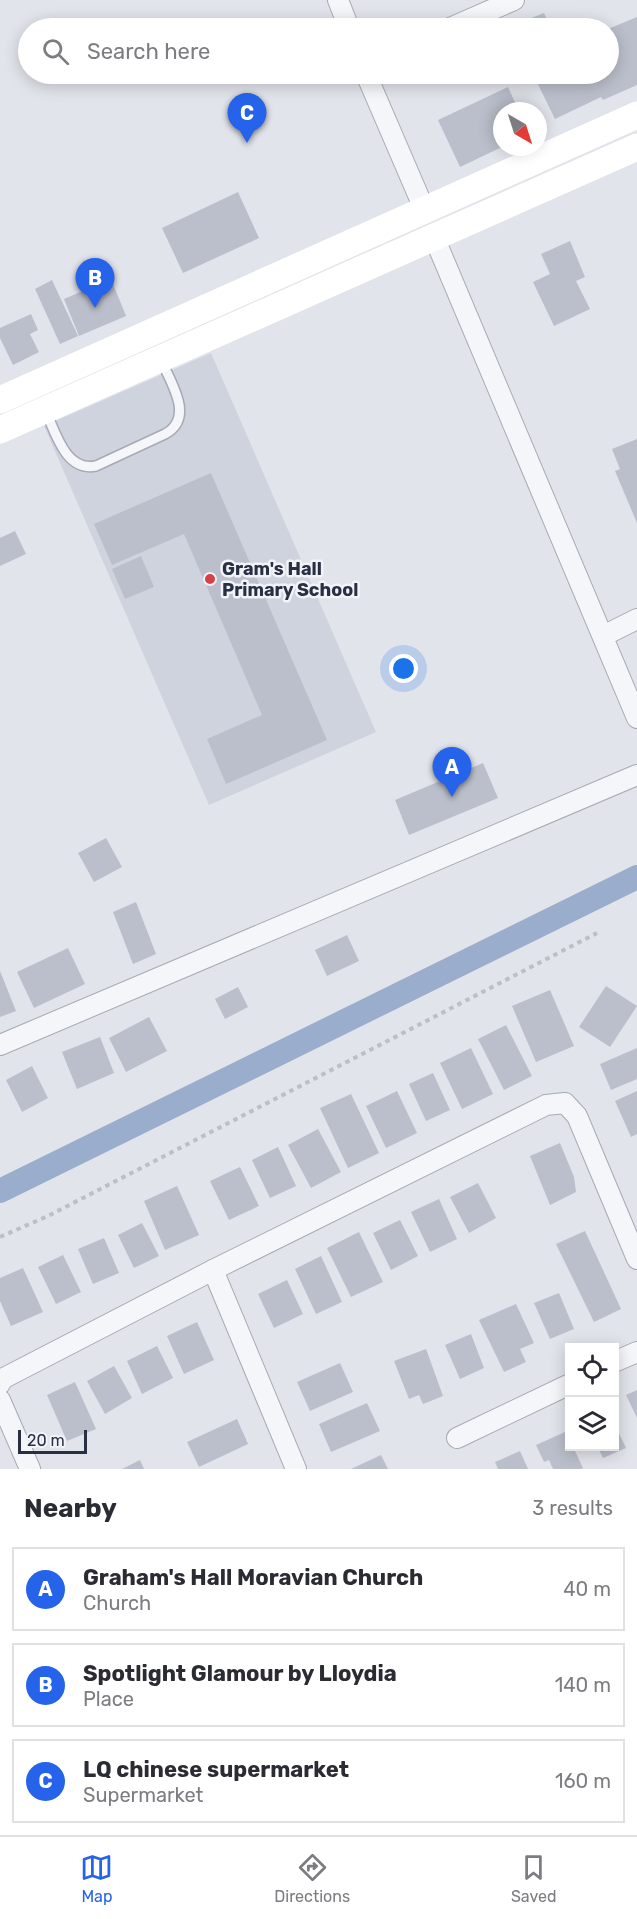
<!DOCTYPE html>
<style>
:root{--surface:#fff;--page:#f7f7f7;--text:#2b2b33;--muted:#7c7c81;--line:#e1e1e2;--accent:#2563eb}
body{margin:0;font-family:Rubik,sans-serif;background:var(--page);color:var(--text)}
.controls{position:absolute;right:18px;bottom:18px;display:grid;overflow:hidden;border-radius:0px;box-shadow:0 3px 15px #0003}
.controls button{width:54px;height:54px;display:grid;place-items:center;padding:0;border:0;border-bottom:2px solid var(--line);background:var(--surface);color:var(--text);font:30px sans-serif}
.compass{position:absolute;left:493px;top:102px;width:54px;height:54px;border-radius:50%;background:var(--surface);box-shadow:0 3px 15px #0003;rotate:141deg}
.scale{position:absolute;left:18px;bottom:15px;width:69px;box-sizing:border-box;padding-left:6px;border:3px solid #293043;border-top:0;font-size:16px;line-height:21px;white-space:nowrap;color:#293043;-webkit-text-stroke:4px #f1f3f8;paint-order:stroke}
.you{position:absolute;left:404px;top:669px;width:21px;height:21px;margin:-15px;border:4px solid #fff;border-radius:50%;background:#1a73e8;box-shadow:0 0 0 9px #1a73e833}
.badge{display:grid;place-items:center;width:39px;height:39px;border-radius:50%;background:var(--accent);color:#fff;font-size:20px;font-weight:700}
.pin{position:absolute;translate:-50% -50px;filter:drop-shadow(0 2px 3px #0008)}
.pin::after{content:'';position:absolute;top:32px;width:21px;height:18px;background:inherit;clip-path:polygon(0 0,100% 0,50% 100%)}
.list{margin:0;padding:0;list-style:none}
h2{display:flex;justify-content:space-between;align-items:center;height:78px;margin:0;padding:0 24px;font-size:26px}
h2 small{font-size:20px;font-weight:400;color:var(--muted)}
.list li{display:grid;grid-template-columns:39px 1fr auto;gap:18px;align-items:center;box-sizing:border-box;height:84px;margin:0 12px 12px;padding:0 12px;border:2px solid var(--line);border-radius:0px}
.list b{display:block;font-size:22px;white-space:nowrap}
.list p{margin:0;font-size:20px;white-space:nowrap;color:var(--muted)}
.list em{font-size:20px;font-style:normal;color:var(--muted)}
.icon{flex:none;width:33px;height:33px;fill:none;stroke:currentColor;stroke-width:2;stroke-linecap:round;stroke-linejoin:round}
.map{position:relative;flex:none;width:637px;height:1469px;overflow:hidden}
.search{position:absolute;background:var(--surface);box-shadow:0 3px 15px #0003;left:18px;right:18px;top:18px;height:66px;display:flex;align-items:center;gap:15px;box-sizing:border-box;padding:0 21px;border-radius:33px;color:var(--muted);font-size:22px}
.sheet{height:366px;background:var(--surface)}
nav{display:flex;justify-content:space-around;align-items:center;box-sizing:border-box;height:84px;border-top:2px solid var(--line);background:var(--surface);font-size:16px;color:var(--muted)}
nav a{display:grid;justify-items:center;gap:3px}
nav .on{color:var(--accent)}
.map>svg:first-child{display:block}
.built{fill:#cfd3dd}
.lines{fill:none;stroke-linecap:round;stroke-linejoin:round}
.canal{stroke:#9badcc;stroke-width:24}
.building{fill:#bbbfcb}
.service-casing{stroke:#a7aab5;stroke-width:12}
.minor-casing{stroke:#a7aab5;stroke-width:22}
.path{stroke:#bcbfc6;stroke-width:4;stroke-dasharray:4.5 4.5;stroke-linecap:butt}
.service{stroke:#f5f6f9;stroke-width:9}
.minor{stroke:#f5f6f9;stroke-width:20}
.secondary{stroke:#fff;stroke-width:27}
.poi-dot{fill:#d44248;stroke:#f1f3f8;stroke-width:2}
.labels{text-anchor:middle;stroke-width:5;stroke-linejoin:round;paint-order:stroke}
.poi-label{font-size:18px;font-weight:bold;fill:#293043;stroke:#f1f3f8;text-anchor:start}
</style>
<div class="map">
<svg width="637" height="1469" viewBox="0 0 637 1469">
<rect width="100%" height="100%" fill="#e2e4eb"/>
<path class="built" d="M211 353 376 732 209 805 44 426Z"/>
<g class="lines">
<path class="canal" d="M0 1191 637 877"/>
</g>
<g class="building">
<path d="M544 13 550 28H512L511 26Z"/>
<path d="M637 17V85L603 100 601 97 555 119 533 74H590L597 87 591 74H608V29Z"/>
<path d="M508 87 519 111H502V147L460 167 438 120Z"/>
<path d="M238 192 259 238 183 273 162 228Z"/>
<path d="M570 241 585 277 576 281 590 309 554 326 533 282 550 274 541 254Z"/>
<path d="M111 279 126 316 79 336 64 299Z"/>
<path d="M52 280 78 336 60 344 35 289Z"/>
<path d="M31 314 38 330 30 334 39 352 13 365 0 338V328Z"/>
<path d="M637 439V523L615 471 620 469 612 449Z"/>
<path d="M211 473 327 740 226 784 207 739 262 715 184 534 112 565 94 524Z"/>
<path d="M15 531 26 554 0 566V538Z"/>
<path d="M141 556 154 587 125 599 112 569Z"/>
<path d="M483 763 498 798 409 835 395 800Z"/>
<path d="M106 838 122 867 94 882 78 853Z"/>
<path d="M136 902 156 954 133 964 113 912Z"/>
<path d="M347 935 359 961 327 976 315 950Z"/>
<path d="M68 948 85 984 34 1008 17 972Z"/>
<path d="M0 971 16 1011 0 1017Z"/>
<path d="M606 986 637 1006 610 1047 579 1027Z"/>
<path d="M238 987 248 1007 225 1019 215 999Z"/>
<path d="M550 990 574 1046 536 1062 512 1006Z"/>
<path d="M149 1017 167 1051 126 1072 109 1038Z"/>
<path d="M506 1025 532 1076 504 1090 478 1039Z"/>
<path d="M100 1037 114 1073 77 1089 62 1052Z"/>
<path d="M471 1048 493 1094 462 1109 440 1063Z"/>
<path d="M637 1048V1079L611 1090 600 1064Z"/>
<path d="M32 1066 48 1098 22 1112 6 1080Z"/>
<path d="M433 1073 450 1110 426 1121 409 1084Z"/>
<path d="M397 1091 417 1133 386 1148 366 1106Z"/>
<path d="M637 1091V1134L631 1137 615 1101Z"/>
<path d="M351 1094 379 1153 348 1168 320 1108Z"/>
<path d="M318 1129 341 1172 311 1188 288 1145Z"/>
<path d="M560 1143 574 1177 576 1192 550 1205 530 1156Z"/>
<path d="M278 1147 296 1186 270 1198 252 1160Z"/>
<path d="M240 1167 259 1206 229 1220 210 1181Z"/>
<path d="M478 1183 496 1218 469 1233 450 1197Z"/>
<path d="M177 1186 199 1235 165 1250 144 1201Z"/>
<path d="M439 1199 457 1239 430 1252 411 1212Z"/>
<path d="M400 1220 418 1256 391 1270 373 1233Z"/>
<path d="M142 1223 159 1256 134 1268 118 1235Z"/>
<path d="M585 1231 621 1309 594 1322 556 1244Z"/>
<path d="M359 1232 383 1282 351 1297 327 1248Z"/>
<path d="M104 1238 119 1273 93 1284 78 1249Z"/>
<path d="M63 1255 81 1292 56 1304 38 1267Z"/>
<path d="M321 1256 342 1302 316 1314 295 1269Z"/>
<path d="M23 1268 43 1312 11 1326 0 1301V1278Z"/>
<path d="M287 1280 303 1314 274 1328 258 1294Z"/>
<path d="M559 1293 574 1329 550 1339 534 1303Z"/>
<path d="M516 1304 534 1343 520 1349 526 1362 504 1372 479 1320Z"/>
<path d="M197 1322 214 1360 184 1374 167 1336Z"/>
<path d="M471 1334 484 1368 460 1379 445 1345Z"/>
<path d="M157 1346 173 1378 142 1394 127 1361Z"/>
<path d="M426 1349 443 1396 423 1404 419 1395 409 1399 394 1361Z"/>
<path d="M340 1363 353 1392 310 1411 297 1382Z"/>
<path d="M114 1366 132 1398 105 1414 87 1381Z"/>
<path d="M75 1382 96 1429 67 1441 47 1395Z"/>
<path d="M637 1390V1418L626 1395Z"/>
<path d="M367 1403 380 1431 331 1452 319 1424Z"/>
<path d="M237 1419 248 1444 199 1467 187 1442Z"/>
<path d="M614 1423 626 1448 603 1458 597 1446H614Z"/>
<path d="M565 1432 570 1446H576L577 1450 575 1451 583 1468 581 1469H553L549 1460 544 1462 536 1445Z"/>
<path d="M520 1451 528 1469H498L495 1462Z"/>
<path d="M381 1455 388 1469H351Z"/>
<path d="M140 1460 144 1469H122Z"/>
</g>
<g class="lines">
<g class="service-casing">
<path id="service" d="M46 412C56 434 66 472 96 466L165 434C195 418 171 383 161 360"/>
</g>
<g class="minor-casing">
<g id="minor">
<path d="M338 0 349 28"/>
<path d="M450 28 514 0"/>
<path d="M366 74 425 211"/>
<path d="M434 237 637 718"/>
<path d="M603 636 637 619"/>
<path d="M0 1045 637 775"/>
<path d="M213 1270 296 1469"/>
<path d="M614 1362 637 1352"/>
<path d="M0 1384 2 1379 213 1270 546 1105 565 1103 577 1116 637 1259"/>
<path d="M0 1400 30 1469"/>
<path d="M457 1438 570 1384"/>
</g>
</g>
<path class="path" d="M0 1237 48 1216 597 933"/>
<use href="#service" class="service"/>
<use href="#minor" class="minor"/>
<g class="secondary">
<path d="M0 400 637 115"/>
<path d="M0 430 637 147"/>
</g>
</g>
<circle class="poi-dot" cx="210" cy="579" r="6"/>
<g class="labels">
<g class="poi-label">
<text x="222" y="575">Gram's Hall<tspan x="222" dy="21">Primary School</tspan></text>
</g>
</g>
</svg>
<div class="controls">
<button><svg class="icon" aria-label="locate" viewBox="0 0 24 24"><circle cx="12" cy="12" r="6"/><path d="M12 2v4M12 18v4M2 12h4M18 12h4"/></svg></button>
<button><svg class="icon" aria-label="layers" viewBox="0 0 24 24"><path d="M12 4l9 5-9 5-9-5zM3 14l9 5 9-5"/></svg></button>
</div>
<svg class="compass" viewBox="-18 -18 36 36"><path d="M0-13l5 13h-10z" fill="#e53935"/><path d="M0 13l5-13h-10z" fill="#7c7c81"/></svg>
<div class="scale">20 m</div>
<div class="you"></div>
<div class="pin badge" style="left:452px;top:797px">A</div>
<div class="pin badge" style="left:95px;top:308px">B</div>
<div class="pin badge" style="left:247px;top:143px">C</div>
<div class="search"><svg class="icon" aria-label="search" viewBox="0 0 24 24"><circle cx="10" cy="10" r="6"/><path d="M15 15l6 6"/></svg>Search here</div>
</div>
<section class="sheet">
<h2>Nearby<small>3 results</small></h2>
<ul class="list">
<li><span class="badge">A</span><div><b>Graham's Hall Moravian Church</b><p>Church</p></div><em>40 m</em></li>
<li><span class="badge">B</span><div><b>Spotlight Glamour by Lloydia</b><p>Place</p></div><em>140 m</em></li>
<li><span class="badge">C</span><div><b>LQ chinese supermarket</b><p>Supermarket</p></div><em>160 m</em></li>
</ul>
</section>
<nav>
<a class="on"><svg class="icon" aria-label="map" viewBox="0 0 24 24"><path d="M3 6l6-2 6 2 6-2v14l-6 2-6-2-6 2zM9 4v14M15 6v14"/></svg>Map</a>
<a><svg class="icon" aria-label="directions" viewBox="0 0 24 24"><path d="M12 3l9 9-9 9-9-9zM9 14v-3h6M13 9l2 2-2 2"/></svg>Directions</a>
<a><svg class="icon" aria-label="saved" viewBox="0 0 24 24"><path d="M7 4h10v16l-5-4-5 4z"/></svg>Saved</a>
</nav>
